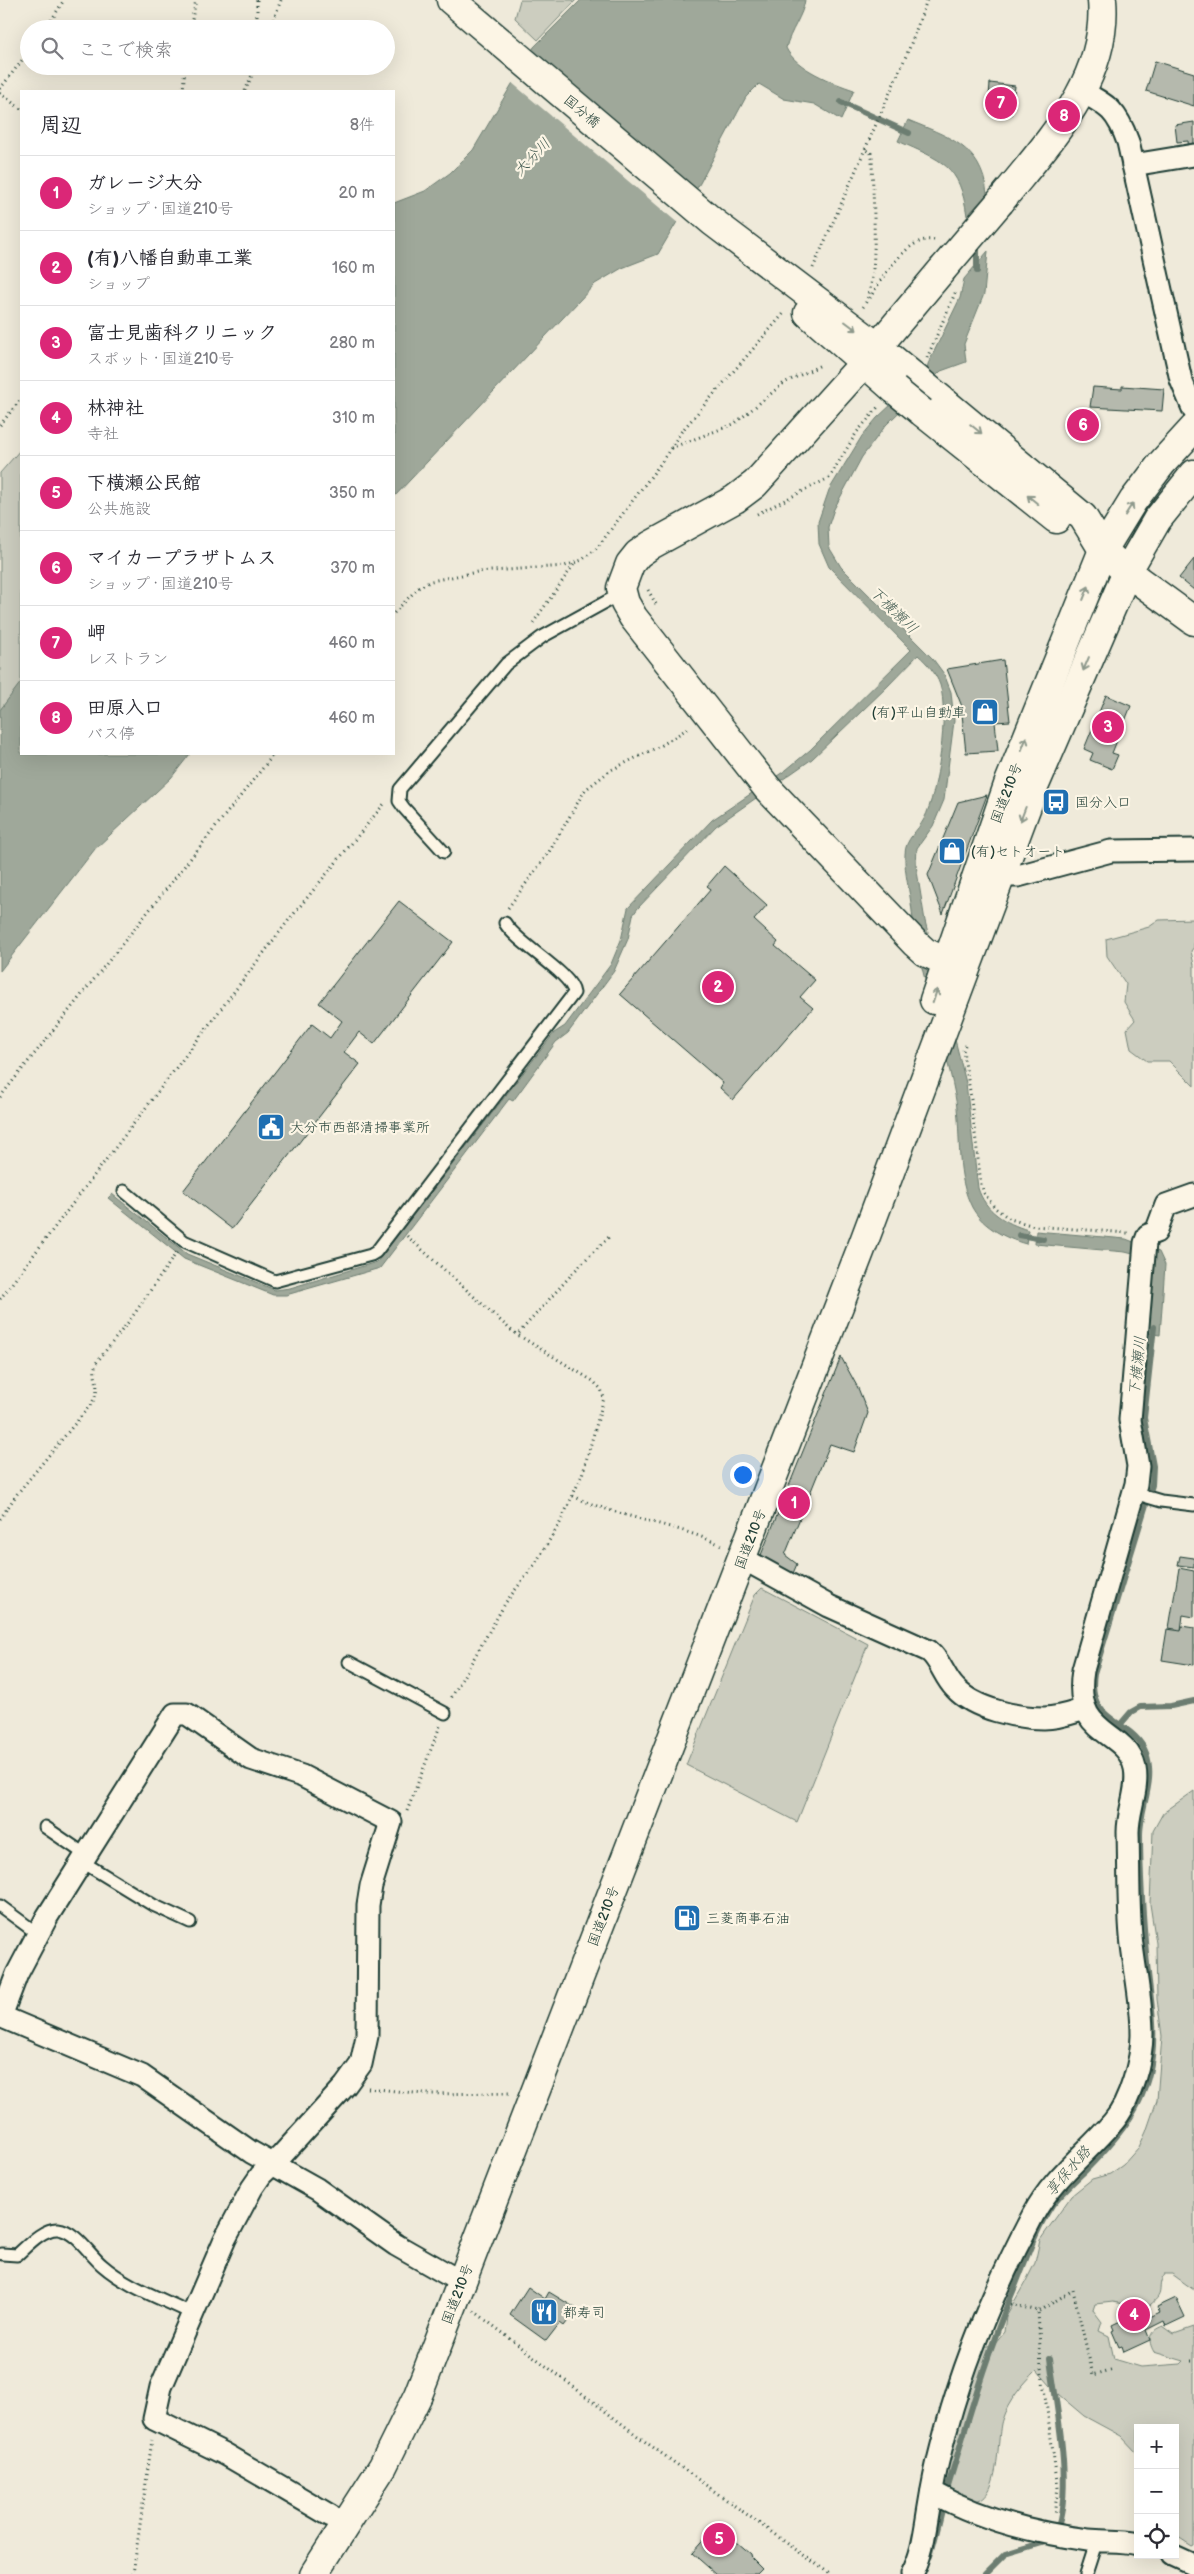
<!DOCTYPE html>
<html lang="ja">
<meta charset="utf-8">
<style>
:root{--surface:#fff;--page:#f7f7f7;--text:#2b2b33;--muted:#7c7c81;--line:#e1e1e2;--accent:#db2777}
body{margin:0;font-family:"Balsamiq Sans","Klee One",sans-serif;background:var(--page);color:var(--text)}
.controls{position:absolute;right:15px;bottom:15px;display:grid;overflow:hidden;border-radius:0px;box-shadow:0 5px 20px #0002}
.controls button{width:45px;height:45px;display:grid;place-items:center;padding:0;border:0;border-bottom:1px solid var(--line);background:var(--surface);color:var(--text);font:25px sans-serif}
.you{position:absolute;left:742px;top:1474px;width:18px;height:18px;margin:-12px;border:4px solid #fff;border-radius:50%;background:#1a73e8;box-shadow:0 0 0 8px #1a73e833}
.badge{display:grid;place-items:center;width:32px;height:32px;border-radius:50%;background:var(--accent);color:#fff;font-size:16px;font-weight:700}
.pin{position:absolute;translate:-50% -50%;border:2px solid #fff;box-shadow:0 1px 5px #0006}
.list{margin:0;padding:0;list-style:none}
h2{display:flex;justify-content:space-between;align-items:center;height:65px;margin:0;padding:0 20px;font-size:21px}
h2 small{font-size:16px;font-weight:400;color:var(--muted)}
.list li{display:grid;grid-template-columns:32px 1fr auto;gap:15px;align-items:center;box-sizing:border-box;height:75px;padding:0 20px;border-top:1px solid var(--line)}
.list b{display:block;font-size:19px;white-space:nowrap}
.list p{margin:0;font-size:16px;white-space:nowrap;color:var(--muted)}
.list em{font-size:16px;font-style:normal;color:var(--muted)}
.icon{flex:none;width:28px;height:28px;fill:none;stroke:currentColor;stroke-width:2;stroke-linecap:round;stroke-linejoin:round}
.map{position:relative;flex:none;width:1194px;height:2574px;overflow:hidden}
.search{position:absolute;background:var(--surface);box-shadow:0 5px 20px #0002;left:20px;top:20px;width:375px;height:55px;display:flex;align-items:center;gap:12px;box-sizing:border-box;padding:0 18px;border-radius:28px;color:var(--muted);font-size:19px}
.panel{position:absolute;background:var(--surface);box-shadow:0 5px 20px #0002;left:20px;top:90px;width:375px;height:665px;border-radius:0px}
.map>svg:first-child{display:block}
.green{fill:#cccdbf;stroke:#76857a}
.water{fill:#9fa89a;stroke:#6c7d71}
.pier{fill:#efeada}
.lines{fill:none;stroke-linecap:round;stroke-linejoin:round}
.stream{stroke:#6c7d71;stroke-width:6}
.building{fill:#b5b9ad;stroke:#1f3d34}
.lane-casing{stroke:#1f3d34;stroke-width:15}
.street-casing{stroke:#1f3d34;stroke-width:25}
.secondary-casing{stroke:#1f3d34;stroke-width:31}
.highway-casing{stroke:#1f3d34;stroke-width:31}
.path{stroke:#1f3d34;stroke-width:3;stroke-dasharray:1 4;stroke-linecap:butt}
.lane{stroke:#fcf5e5;stroke-width:11}
.street{stroke:#fcf5e5;stroke-width:21}
.secondary{stroke:#fcf5e5;stroke-width:28}
.highway{stroke:#fcf5e5;stroke-width:28}
.secondary-bridge-casing{stroke:#1f3d34;stroke-width:31;stroke-linecap:butt}
.secondary-bridge{stroke:#fcf5e5;stroke-width:28}
.oneway{stroke:#8e998c}
.labels{text-anchor:middle;stroke-width:4.5;stroke-linejoin:round;paint-order:stroke}
.street-label{font-size:14px;fill:#1f3d34;stroke:#fcf5e5}
.poi-label{font-size:14px;fill:#1f3d34;stroke:#fcf5e5;text-anchor:start}
.water-label{font-size:15px;font-style:italic;fill:#455d53;stroke:#fcf5e5}
</style>
<div class="map">
<svg width="1194" height="2574" viewBox="0 0 1194 2574">
<rect width="100%" height="100%" fill="#efeada"/>
<filter id="ink" filterUnits="userSpaceOnUse"><feTurbulence type="fractalNoise" baseFrequency=".02" numOctaves="2"/><feDisplacementMap in="SourceGraphic" scale="10" xChannelSelector="R" yChannelSelector="G"/><feConvolveMatrix kernelMatrix="1 2 1 2 8 2 1 2 1" color-interpolation-filters="sRGB"/></filter>
<g filter="url(#ink)">
<g class="green">
<path d="M520 0H576L538 40 515 18Z"/>
<path d="M21 449V689L0 718V473Z"/>
<path d="M1194 919V947L1191 951 1194 965V1086L1169 1061H1147L1131 1049 1127 1029 1135 1020 1124 1002 1126 984 1107 956 1106 939 1149 927 1159 920Z"/>
<path d="M762 1588 868 1644 797 1822 686 1765 755 1595Z"/>
<path d="M1194 1791V2290L1172 2274H1164C1155 2291 1168 2292 1146 2308L1113 2302 1095 2304 1093 2310 1102 2322 1099 2331 1109 2336 1114 2359 1141 2367 1181 2364 1184 2361 1154 2352C1147 2340 1149 2331 1163 2326L1174 2334 1194 2327V2545L1192 2546 1175 2535V2428H1138V2454L1121 2436 1084 2416 1058 2394 1037 2370C1023 2384 1008 2401 1002 2420 996 2437 1002 2509 968 2500 956 2497 949 2490 944 2479L963 2405 970 2391 975 2354 981 2348 994 2344 1004 2332 1006 2316 1026 2281 1035 2263 1040 2240 1072 2195 1092 2179 1110 2174 1123 2165 1139 2147 1146 2132 1157 2100 1162 2036 1157 1999 1156 1943 1150 1904 1153 1831 1163 1813Z"/>
</g>
<g class="water">
<path d="M581 0H805C803 16 790 31 786 48 796 69 833 83 854 90L841 120 814 104 784 99 759 84 746 97 700 183 658 254 622 268 595 284 394 497V203L425 191 450 173 473 150 534 47Z"/>
<path d="M908 120C946 136 982 145 987 194L967 216C960 164 942 161 898 141Z"/>
<path d="M988 251 984 294 964 344 966 362 941 371 886 425 862 457 834 509 828 527 829 547 841 567 933 659 944 674 951 692 954 721 944 800 933 826 917 848 916 865 925 921 966 1083 978 1188C985 1211 1005 1223 1028 1230L1026 1244C1004 1238 979 1225 970 1203 955 1170 962 1130 955 1095 943 1033 918 973 912 911 910 891 904 874 905 854 905 839 918 831 924 819 938 793 949 712 940 685 936 673 927 663 918 655L887 687 812 759 716 826 638 908 633 915 628 939 614 971 568 1033 556 1042 513 1101 509 1099 380 1268 286 1295H273L184 1259 108 1198 112 1194 187 1254 275 1290 290 1288 377 1262 554 1033 565 1026 611 964 621 940 628 908 712 820 786 770 810 750 911 650 829 567 819 544 818 522 829 490 862 436 877 418 927 371 928 364 960 298 964 279Z"/>
<path d="M21 682V754H190L171 778 95 849 0 971V710Z"/>
<path d="M1036 1231 1126 1239 1159 1252 1165 1265 1160 1335 1147 1333 1137 1255 1125 1252 1035 1244Z"/>
</g>
<path class="pier" d="M530 49 699 190 679 224 511 82Z"/>
<g class="lines">
<g class="stream">
<path d="M841 102 909 133"/>
<path d="M977 243V271"/>
<path d="M1019 1235 1043 1239"/>
<path d="M1119 1726 1131 1712 1140 1707 1171 1706 1194 1701"/>
<path d="M1050 2358C1056 2408 1074 2487 1056 2533"/>
<path d="M930 2556C937 2534 941 2512 947 2490 968 2420 987 2351 1016 2284 1027 2257 1036 2229 1052 2205 1062 2192 1074 2181 1086 2170 1119 2136 1147 2105 1152 2056 1156 2025 1150 1995 1147 1964 1143 1921 1140 1877 1140 1834 1140 1806 1156 1781 1146 1753 1133 1718 1086 1725 1094 1674L1152 1485 1153 1466 1144 1418 1154 1327"/>
<path d="M985 2574 1005 2554 1051 2540"/>
</g>
</g>
<g class="building">
<path d="M1155 61 1194 73V106L1146 91Z"/>
<path d="M990 83 1015 86 1011 115 988 112Z"/>
<path d="M1194 122V150L1189 151 1188 141 1177 142 1175 125Z"/>
<path d="M1122 386 1164 389 1162 411 1090 407 1093 387 1122 389Z"/>
<path d="M1194 559V590L1179 578Z"/>
<path d="M1003 660 1010 721 995 722 998 751 966 753 961 704 947 669Z"/>
<path d="M1106 695 1131 706 1112 753 1118 755 1112 769 1090 760 1093 753 1084 749Z"/>
<path d="M987 795 943 914 928 875 958 802Z"/>
<path d="M724 866 767 905 754 920 778 942 775 946 815 980 800 997 813 1008 733 1100 720 1088 723 1083 620 994 711 889 707 886Z"/>
<path d="M399 901 453 942 374 1044 359 1032 344 1052 360 1064 232 1229 183 1191 312 1024 330 1038 342 1021 319 1003Z"/>
<path d="M841 1357 858 1388 868 1413 854 1452 830 1444 785 1555 797 1564 791 1578 759 1560Z"/>
<path d="M1180 1556 1194 1558V1567L1178 1565Z"/>
<path d="M1179 1568 1194 1571V1617L1183 1615 1181 1630 1169 1628Z"/>
<path d="M1182 1626 1194 1628V1665L1162 1660 1167 1629 1181 1631Z"/>
<path d="M528 2287 545 2299 549 2292 577 2309 564 2326 560 2323 546 2341 510 2315Z"/>
<path d="M1176 2298 1185 2317 1166 2326 1164 2321 1146 2330 1150 2340 1124 2352 1122 2346 1119 2347 1112 2331 1114 2330 1112 2325 1137 2313 1142 2321 1160 2312 1157 2307Z"/>
<path d="M717 2525 751 2554 752 2559 762 2569 757 2574H716L692 2553Z"/>
</g>
<g class="lines">
<g class="lane-casing">
<g id="lane">
<path d="M444 852 404 808 399 801 400 789 506 664 542 637 622 593"/>
<path d="M124 1191 184 1241 275 1281 371 1255 376 1252 574 993C572 973 517 944 505 923"/>
<path d="M1134 1493 1161 1501 1194 1505"/>
<path d="M349 1662 445 1713"/>
<path d="M45 1827 86 1855"/>
<path d="M81 1861 153 1905 190 1922"/>
<path d="M0 1906 38 1934"/>
<path d="M2 2254 17 2255C27 2246 43 2228 58 2229 76 2231 89 2254 102 2265 127 2287 163 2299 193 2314"/>
<path d="M1086 2574 1097 2540"/>
</g>
</g>
<g class="street-casing">
<g id="street">
<path d="M1081 91C1109 106 1117 111 1128 142L1181 380 1194 411"/>
<path d="M1133 165 1194 155"/>
<path d="M999 876H1018L1111 851 1194 850"/>
<path d="M742 1558 829 1606 929 1651C941 1661 944 1677 955 1688 974 1709 1017 1718 1044 1718 1058 1718 1072 1713 1085 1709"/>
<path d="M0 2016 142 2076 251 2152 317 2189 396 2245 461 2282"/>
<path d="M1 2016 17 1974 47 1917 175 1714H187L251 1759 302 1776 391 1822 371 1886 368 1905 367 2036 361 2064 345 2086 282 2155 261 2175 252 2188 225 2239 161 2387 154 2419 225 2454 331 2516"/>
<path d="M932 2492C980 2519 1034 2533 1088 2540 1105 2542 1121 2540 1138 2544"/>
<path d="M1172 2555 1194 2565"/>
<path d="M912 2574C923 2553 925 2530 929 2507 932 2488 936 2468 941 2449 961 2367 994 2289 1033 2215 1053 2177 1086 2154 1113 2122 1130 2103 1142 2059 1142 2034 1142 2000 1134 1968 1131 1936 1128 1901 1129 1866 1128 1832 1128 1810 1139 1789 1135 1768 1126 1727 1072 1739 1083 1670L1136 1484 1138 1466 1130 1420 1145 1243 1148 1235 1156 1232 1166 1205 1194 1195"/>
</g>
</g>
<g class="secondary-casing">
<g id="secondary">
<path d="M451 0 713 222 878 347 1083 517 1103 550"/>
<path d="M1000 202C1046 144 1109 81 1102 0"/>
<path d="M942 270 863 364 755 484 735 499 651 545 638 554 630 564 621 588 625 603 633 617 768 789 915 943 925 952 947 962"/>
<path d="M808 313 895 390"/>
<path d="M922 412 1056 519"/>
<path d="M1109 556 1127 572 1194 621"/>
</g>
</g>
<g class="highway-casing">
<g id="highway">
<path d="M934 1000 1008 785 1103 550 1133 501 1162 463 1194 428"/>
<path d="M314 2574 383 2466 418 2395 863 1244 1034 787 1127 572 1157 520 1194 474"/>
</g>
</g>
<g class="path">
<path d="M257 0V29"/>
<path d="M46 29 64 0"/>
<path d="M190 29 196 0"/>
<path d="M270 29 281 0"/>
<path d="M0 89 29 51"/>
<path d="M183 91 185 66"/>
<path d="M245 91 256 66"/>
<path d="M0 93 21 109"/>
<path d="M813 268 909 49 927 0"/>
<path d="M870 298C881 279 910 231 937 241"/>
<path d="M863 307C881 283 872 191 872 158L871 153 864 149"/>
<path d="M927 358 956 291"/>
<path d="M0 425 21 399"/>
<path d="M671 448 734 424 784 383 821 365"/>
<path d="M757 514 829 478 857 432 879 406"/>
<path d="M648 590 657 606"/>
<path d="M394 613 418 588 431 581 477 572 565 566 582 560 597 548 661 463 681 432 785 312"/>
<path d="M533 623 575 563"/>
<path d="M508 908 549 852 585 790 611 770 662 745 690 727"/>
<path d="M965 1045 963 1051 970 1091 981 1184 984 1193 995 1208 1010 1219 1034 1226 1128 1233"/>
<path d="M0 1097 274 754"/>
<path d="M407 1236 513 1332 593 1381 601 1389 604 1398 582 1475 560 1523 535 1564 506 1602 450 1700"/>
<path d="M0 1299 288 921 384 804"/>
<path d="M519 1333 581 1264 611 1235"/>
<path d="M573 1496C621 1519 675 1523 723 1546"/>
<path d="M0 1519 17 1494 92 1403C103 1383 91 1380 96 1363L130 1320 177 1252"/>
<path d="M407 1811 440 1726"/>
<path d="M368 2088 424 2094 511 2093"/>
<path d="M1011 2304 1038 2311 1041 2367 1058 2488 1054 2515"/>
<path d="M474 2311 647 2443 830 2574"/>
<path d="M1039 2311 1073 2290 1093 2375 1114 2369"/>
<path d="M1191 2361H1194"/>
<path d="M133 2574 152 2440"/>
</g>
<use href="#lane" class="lane"/>
<use href="#street" class="street"/>
<use href="#secondary" class="secondary"/>
<use href="#highway" class="highway"/>
<g class="secondary-bridge-casing">
<g id="secondary-bridge">
<path d="M942 270 1000 202"/>
<path d="M895 390 922 412"/>
</g>
</g>
<use href="#secondary-bridge" class="secondary-bridge"/>
</g>
<defs><path id="oneway-shaft" d="M-6 0H5M1.5-3L5.5 0L1.5 3" fill="none" stroke-width="1.6" stroke-linecap="round" stroke-linejoin="round" transform="scale(1.25)"/></defs>
<g class="oneway">
<use href="#oneway-shaft" transform="translate(851 326) rotate(37)"/>
<use href="#oneway-shaft" transform="translate(976 429) rotate(39)"/>
<use href="#oneway-shaft" transform="translate(1033 500) rotate(-141)"/>
<use href="#oneway-shaft" transform="translate(1129 509) rotate(-58)"/>
<use href="#oneway-shaft" transform="translate(1086 593) rotate(-68)"/>
<use href="#oneway-shaft" transform="translate(1086 664) rotate(113)"/>
<use href="#oneway-shaft" transform="translate(1024 744) rotate(-69)"/>
<use href="#oneway-shaft" transform="translate(1023 814) rotate(111)"/>
<use href="#oneway-shaft" transform="translate(935 996) rotate(-72)"/>
</g>
</g>
<defs>
<g id="shop-square" transform="scale(1.4375)"><rect x="-9" y="-9" width="18" height="18" rx="4" fill="#1f6fb2" stroke="#fcf5e5"/><path d="M-5-2.5h2.3a2.7 3.5 0 0 1 5.4 0H5L5.5 6h-11ZM-1.5-2.5h3a1.5 2.3 0 0 0-3 0Z" fill="#fff"/></g>
<g id="bus-square" transform="scale(1.4375)"><rect x="-9" y="-9" width="18" height="18" rx="4" fill="#1f6fb2" stroke="#fcf5e5"/><path d="M-5-6H5V4H4V6H2V4H-2V6H-4V4H-5ZM-3.5-4V0h7V-4ZM-3.5 1.2v1.5H-2V1.2ZM2 1.2v1.5H3.5V1.2Z" fill="#fff"/></g>
<g id="civic-square" transform="scale(1.4375)"><rect x="-9" y="-9" width="18" height="18" rx="4" fill="#1f6fb2" stroke="#fcf5e5"/><path d="M-.6-6.5H3V-4.5H.6V-3L4-1V1h2V6H-6V1h2V-1L-.6-3ZM-1.2 2.5V6h2.4V2.5Z" fill="#fff"/></g>
<g id="fuel-square" transform="scale(1.4375)"><rect x="-9" y="-9" width="18" height="18" rx="4" fill="#1f6fb2" stroke="#fcf5e5"/><path d="M-5.5-6h7V0h2V4h1.3V-2.5L3-4.5l.8-.8L6-3V5H2.5V1h-1V6h-7ZM-4.2-4.7v3.2H.2V-4.7Z" fill="#fff"/></g>
<g id="restaurant-square" transform="scale(1.4375)"><rect x="-9" y="-9" width="18" height="18" rx="4" fill="#1f6fb2" stroke="#fcf5e5"/><path d="M-5-6h1v4h1v-4h1v4h1v-4h1v5L-1.5 .5V6h-2V.5L-5-1ZM5-6V6H3V1.5H1.5Q1.5-4 5-6Z" fill="#fff"/></g>
</defs>
<g fill-rule="evenodd">
<use href="#shop-square" x="985" y="712"/>
<use href="#bus-square" x="1056" y="802"/>
<use href="#shop-square" x="952" y="851"/>
<use href="#civic-square" x="271" y="1127"/>
<use href="#fuel-square" x="687" y="1918"/>
<use href="#restaurant-square" x="544" y="2312"/>
</g>
<g class="labels">
<g class="street-label">
<text transform="translate(582 111) rotate(40)" y="5">国分橋</text>
<text transform="translate(1006 793) rotate(-69)" y="5">国道210号</text>
<text transform="translate(750 1539) rotate(-69)" y="5">国道210号</text>
<text transform="translate(603 1916) rotate(-69)" y="5">国道210号</text>
<text transform="translate(457 2294) rotate(-69)" y="5">国道210号</text>
</g>
<g class="poi-label">
<text x="966" y="717" text-anchor="end">(有)平山自動車</text>
<text x="1075" y="807">国分入口</text>
<text x="971" y="856">(有)セトオート</text>
<text x="290" y="1132">大分市西部清掃事業所</text>
<text x="706" y="1923">三菱商事石油</text>
<text x="563" y="2317">都寿司</text>
</g>
<g class="water-label">
<text transform="translate(532 157) rotate(-46)" y="5">大分川</text>
<text transform="translate(894 610) rotate(44)" y="5">下横瀬川</text>
<text transform="translate(1137 1366) rotate(-84)" y="5">下横瀬川</text>
<text transform="translate(1068 2171) rotate(-49)" y="5">享保水路</text>
</g>
</g>
</svg>
<div class="controls">
<button>+</button>
<button>−</button>
<button><svg class="icon" aria-label="locate" viewBox="0 0 24 24"><circle cx="12" cy="12" r="6"/><path d="M12 2v4M12 18v4M2 12h4M18 12h4"/></svg></button>
</div>
<div class="you"></div>
<div class="pin badge" style="left:794px;top:1503px">1</div>
<div class="pin badge" style="left:718px;top:987px">2</div>
<div class="pin badge" style="left:1108px;top:727px">3</div>
<div class="pin badge" style="left:1134px;top:2315px">4</div>
<div class="pin badge" style="left:719px;top:2539px">5</div>
<div class="pin badge" style="left:1083px;top:425px">6</div>
<div class="pin badge" style="left:1001px;top:103px">7</div>
<div class="pin badge" style="left:1064px;top:116px">8</div>
<div class="search"><svg class="icon" aria-label="search" viewBox="0 0 24 24"><circle cx="10" cy="10" r="6"/><path d="M15 15l6 6"/></svg>ここで検索</div>
<section class="panel">
<h2>周辺<small>8件</small></h2>
<ul class="list">
<li><span class="badge">1</span><div><b>ガレージ大分</b><p>ショップ · 国道210号</p></div><em>20 m</em></li>
<li><span class="badge">2</span><div><b>(有)八幡自動車工業</b><p>ショップ</p></div><em>160 m</em></li>
<li><span class="badge">3</span><div><b>富士見歯科クリニック</b><p>スポット · 国道210号</p></div><em>280 m</em></li>
<li><span class="badge">4</span><div><b>林神社</b><p>寺社</p></div><em>310 m</em></li>
<li><span class="badge">5</span><div><b>下横瀬公民館</b><p>公共施設</p></div><em>350 m</em></li>
<li><span class="badge">6</span><div><b>マイカープラザトムス</b><p>ショップ · 国道210号</p></div><em>370 m</em></li>
<li><span class="badge">7</span><div><b>岬</b><p>レストラン</p></div><em>460 m</em></li>
<li><span class="badge">8</span><div><b>田原入口</b><p>バス停</p></div><em>460 m</em></li>
</ul>
</section>
</div>
